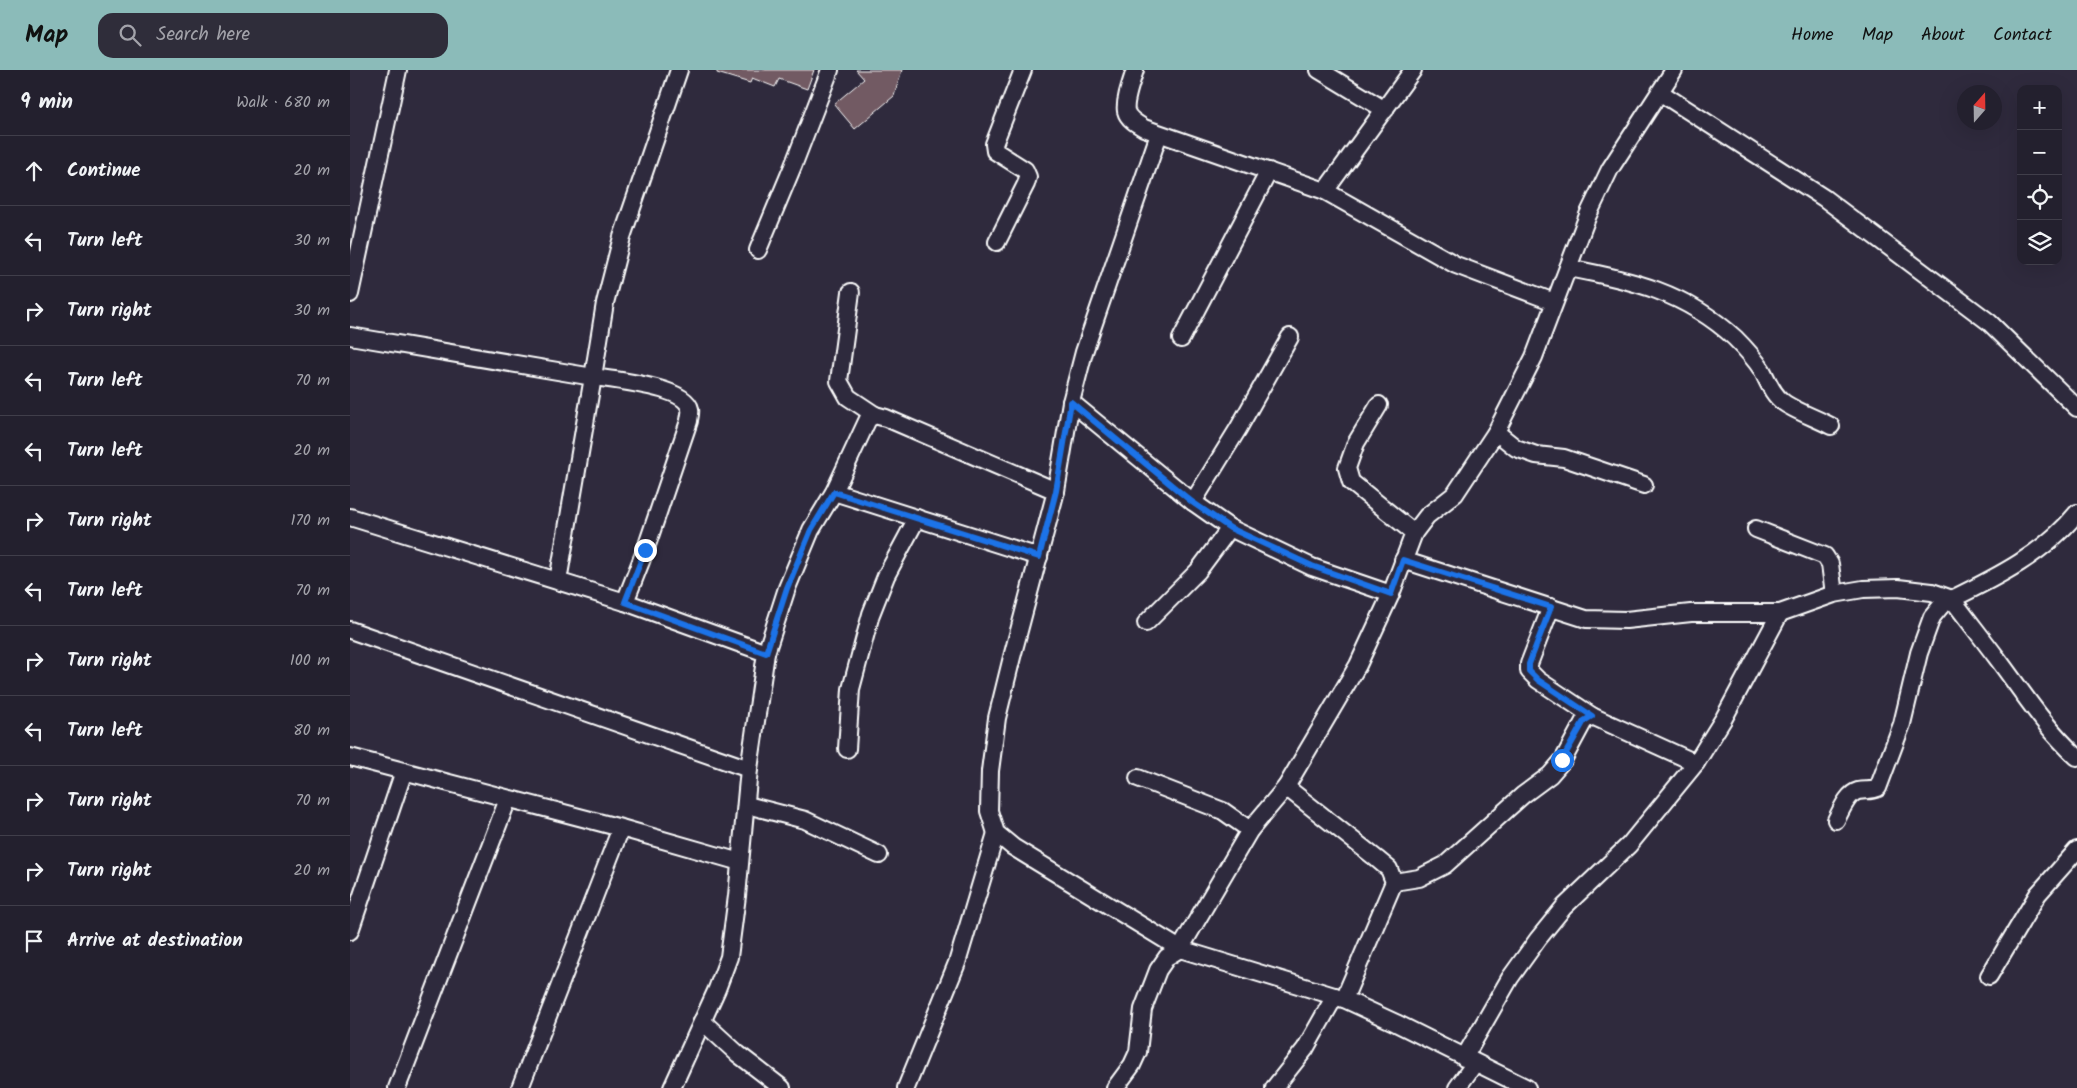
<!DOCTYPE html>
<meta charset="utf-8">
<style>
:root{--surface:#23202e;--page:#2f2d3a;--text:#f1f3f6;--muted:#a3a3aa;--line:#403e4a;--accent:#8bbbb9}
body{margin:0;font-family:Kalam,sans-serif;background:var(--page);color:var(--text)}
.controls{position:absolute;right:15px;top:15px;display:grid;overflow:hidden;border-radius:10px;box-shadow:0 5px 20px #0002}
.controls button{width:45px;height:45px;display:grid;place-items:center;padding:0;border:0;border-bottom:1px solid var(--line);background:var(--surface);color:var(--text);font:25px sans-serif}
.compass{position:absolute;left:1607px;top:15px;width:45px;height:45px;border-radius:50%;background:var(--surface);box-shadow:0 5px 20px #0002;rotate:20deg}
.stop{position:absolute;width:15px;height:15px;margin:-11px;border:4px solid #1a73e8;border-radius:50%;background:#fff}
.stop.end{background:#1a73e8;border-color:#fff;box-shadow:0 1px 5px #0008}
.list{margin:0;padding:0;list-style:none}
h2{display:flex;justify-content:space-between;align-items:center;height:65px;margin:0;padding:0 20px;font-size:21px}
h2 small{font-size:16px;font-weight:400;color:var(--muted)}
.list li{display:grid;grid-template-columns:32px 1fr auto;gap:15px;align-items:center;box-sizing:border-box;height:70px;padding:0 20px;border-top:1px solid var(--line)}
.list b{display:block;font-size:19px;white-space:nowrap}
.list em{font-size:16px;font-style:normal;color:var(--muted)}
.icon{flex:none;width:28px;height:28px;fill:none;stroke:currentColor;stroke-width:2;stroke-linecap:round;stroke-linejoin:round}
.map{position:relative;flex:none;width:1727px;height:1018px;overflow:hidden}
header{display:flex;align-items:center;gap:30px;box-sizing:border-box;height:70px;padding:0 25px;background:var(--accent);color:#111}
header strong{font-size:24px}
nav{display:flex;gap:28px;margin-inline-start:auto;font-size:18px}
.search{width:350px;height:45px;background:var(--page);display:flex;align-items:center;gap:12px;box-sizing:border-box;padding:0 18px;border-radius:15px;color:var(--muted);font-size:19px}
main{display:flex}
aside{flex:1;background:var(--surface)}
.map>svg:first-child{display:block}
.building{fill:#725a63;stroke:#fff}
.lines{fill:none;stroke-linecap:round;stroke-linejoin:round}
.minor-casing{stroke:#fff;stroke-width:20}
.minor{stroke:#2f2a3d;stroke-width:16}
.route{stroke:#1a73e8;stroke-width:6}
</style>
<header>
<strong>Map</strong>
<div class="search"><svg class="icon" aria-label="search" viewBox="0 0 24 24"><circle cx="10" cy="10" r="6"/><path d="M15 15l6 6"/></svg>Search here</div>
<nav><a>Home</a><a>Map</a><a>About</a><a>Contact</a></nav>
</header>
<main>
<aside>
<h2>9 min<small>Walk · 680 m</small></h2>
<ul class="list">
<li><svg class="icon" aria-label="ahead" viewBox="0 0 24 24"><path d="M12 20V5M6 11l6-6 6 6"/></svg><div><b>Continue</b></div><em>20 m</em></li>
<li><svg class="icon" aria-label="left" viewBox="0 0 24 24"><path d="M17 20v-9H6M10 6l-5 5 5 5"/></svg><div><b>Turn left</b></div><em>30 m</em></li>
<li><svg class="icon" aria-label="right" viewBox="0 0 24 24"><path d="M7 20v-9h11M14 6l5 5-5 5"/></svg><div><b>Turn right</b></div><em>30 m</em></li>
<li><svg class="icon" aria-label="left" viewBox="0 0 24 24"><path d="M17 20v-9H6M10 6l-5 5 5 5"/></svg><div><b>Turn left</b></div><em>70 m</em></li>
<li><svg class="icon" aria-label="left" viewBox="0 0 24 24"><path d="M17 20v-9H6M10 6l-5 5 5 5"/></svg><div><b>Turn left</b></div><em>20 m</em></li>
<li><svg class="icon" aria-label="right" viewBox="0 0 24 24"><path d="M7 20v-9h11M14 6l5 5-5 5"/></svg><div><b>Turn right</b></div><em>170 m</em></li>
<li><svg class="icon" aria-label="left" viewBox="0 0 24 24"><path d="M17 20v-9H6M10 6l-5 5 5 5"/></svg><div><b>Turn left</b></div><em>70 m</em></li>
<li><svg class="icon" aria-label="right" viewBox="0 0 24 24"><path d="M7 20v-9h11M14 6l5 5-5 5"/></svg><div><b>Turn right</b></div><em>100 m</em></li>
<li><svg class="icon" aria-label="left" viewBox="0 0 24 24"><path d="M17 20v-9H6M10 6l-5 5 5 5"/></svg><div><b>Turn left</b></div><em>80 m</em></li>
<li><svg class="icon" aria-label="right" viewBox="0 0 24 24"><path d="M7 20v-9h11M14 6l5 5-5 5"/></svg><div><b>Turn right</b></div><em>70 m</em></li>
<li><svg class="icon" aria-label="right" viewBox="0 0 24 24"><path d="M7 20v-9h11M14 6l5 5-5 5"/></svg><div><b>Turn right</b></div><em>20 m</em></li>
<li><svg class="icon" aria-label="arrive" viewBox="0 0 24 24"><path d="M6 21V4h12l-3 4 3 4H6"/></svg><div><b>Arrive at destination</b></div></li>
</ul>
</aside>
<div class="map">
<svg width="1727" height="1018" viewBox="0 0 1727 1018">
<rect width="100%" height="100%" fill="#2f2a3d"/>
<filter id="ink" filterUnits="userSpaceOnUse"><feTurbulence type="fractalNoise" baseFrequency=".02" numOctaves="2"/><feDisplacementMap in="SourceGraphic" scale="10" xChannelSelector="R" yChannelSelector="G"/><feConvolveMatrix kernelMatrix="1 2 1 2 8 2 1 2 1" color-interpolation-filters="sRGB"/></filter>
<g filter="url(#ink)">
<g class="building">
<path d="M367 0H464L457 19 429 9 425 17 402 8 400 13 367 3Z"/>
<path d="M506 0H552L544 26 505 59 484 34 514 9Z"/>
</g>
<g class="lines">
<g class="minor-casing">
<g id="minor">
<path d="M785 0C782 10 774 31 776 41 778 49 787 54 794 58L975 121 1106 195 1204 232"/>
<path d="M969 0 1035 40"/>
<path d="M1311 23 1474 128 1639 252 1727 338"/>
<path d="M809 64 734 282 721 332 706 421 662 587 647 648 640 701 639 741 646 763 663 777 830 879 994 929 1046 953 1177 1018"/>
<path d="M975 121 1063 0"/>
<path d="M647 172 676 114 678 107 675 100 645 81 644 74 673 0"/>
<path d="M408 180 443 96 480 0"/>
<path d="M1218 198C1282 210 1335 222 1385 268 1394 277 1405 289 1412 300 1418 311 1422 324 1433 332 1443 340 1468 349 1481 356"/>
<path d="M501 222 489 311 498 327 525 345"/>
<path d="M0 224 48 0"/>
<path d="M0 266 243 307 208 511"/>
<path d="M831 269 919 101"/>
<path d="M721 332 843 432 880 458 962 497 1041 524"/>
<path d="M1029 335 1006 373 997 398 1001 412 1064 463"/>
<path d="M1146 362 1166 378 1186 385 1214 388 1294 415"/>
<path d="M484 422 689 487"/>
<path d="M843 432 888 359 940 267"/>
<path d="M0 447 275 532"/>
<path d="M1406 459 1475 486 1480 494 1484 524"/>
<path d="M1053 490 1236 549 1276 550 1341 543H1430L1484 524 1513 519 1548 518 1582 522 1602 529C1647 507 1695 483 1727 443"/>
<path d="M1201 537 1179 594V601L1188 610 1242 646"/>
<path d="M796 553 848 501 880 458"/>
<path d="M0 560 399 699"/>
<path d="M416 583 437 518 461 460 484 422 518 349 525 345 536 348 706 421"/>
<path d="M497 679 501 619 521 544 536 506 567 448"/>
<path d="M0 687 271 758 390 792"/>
<path d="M788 708 873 741 900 760"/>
<path d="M936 717 1027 789 1039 799 1044 812 994 929"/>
<path d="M397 735 455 750 529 785"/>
<path d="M1486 750C1491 741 1497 724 1508 721 1516 719 1519 722 1528 718L1552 654 1569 583 1582 547 1591 536 1602 529C1617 549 1632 568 1647 588 1674 624 1693 655 1727 687"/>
<path d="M1044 812 1069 808 1095 795 1173 725 1200 705 1213 690 1234 651 1242 646 1346 693"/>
<path d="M0 861 54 701"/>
<path d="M1639 906 1688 824 1727 780"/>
<path d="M352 951 388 984 432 1018"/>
<path d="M1114 988 1160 908 1188 869 1214 837 1279 775 1346 693 1374 648 1430 543"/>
<path d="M47 1018 158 729"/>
<path d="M170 1018 271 758"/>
<path d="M322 1018 367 919 379 887 387 826 399 699 416 583 275 532 295 481 339 351C339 348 341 343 340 339 336 317 263 310 243 307L255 233 272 167 329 0"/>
<path d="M556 1018 607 893 646 763"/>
<path d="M765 1018 782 995 788 982 793 939 808 900 817 887 830 879 900 760 936 717 1008 595 1041 524 1064 463 1077 446 1105 424 1146 362 1184 287 1238 145 1260 99 1324 0"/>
<path d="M924 1018 955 979 985 926"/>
<path d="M1107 1018 1125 993"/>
</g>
</g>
<use href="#minor" class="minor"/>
</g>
</g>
<g class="lines" filter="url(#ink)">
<path class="route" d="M295 480 275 532 416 583 437 518 461 460 484 422 689 487 706 421 721 332 842 432 880 458 962 496 1041 524 1053 490 1201 537 1179 594V601L1188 610 1242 646 1234 651 1212 690"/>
</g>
</svg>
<div class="controls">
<button>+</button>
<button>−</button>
<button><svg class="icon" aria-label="locate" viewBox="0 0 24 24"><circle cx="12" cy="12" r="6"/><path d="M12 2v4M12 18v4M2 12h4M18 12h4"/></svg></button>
<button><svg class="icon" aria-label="layers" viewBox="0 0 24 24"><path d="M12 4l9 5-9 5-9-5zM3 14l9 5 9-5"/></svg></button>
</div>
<svg class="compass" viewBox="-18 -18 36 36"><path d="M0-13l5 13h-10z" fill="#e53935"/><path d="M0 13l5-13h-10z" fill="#a3a3aa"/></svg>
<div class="stop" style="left:1212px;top:690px"></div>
<div class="stop end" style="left:295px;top:480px"></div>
</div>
</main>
